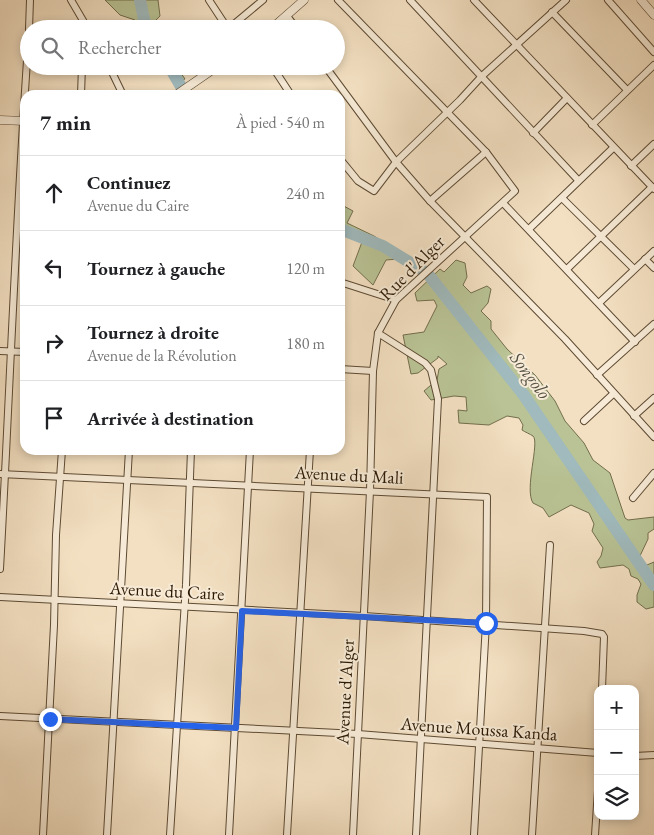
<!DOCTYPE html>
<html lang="fr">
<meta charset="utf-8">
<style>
:root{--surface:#fff;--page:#f2f2f2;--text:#202124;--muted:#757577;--line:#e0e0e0}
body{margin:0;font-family:"EB Garamond",serif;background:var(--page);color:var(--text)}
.controls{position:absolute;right:15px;bottom:15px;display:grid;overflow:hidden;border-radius:10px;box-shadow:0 2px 8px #0003}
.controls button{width:45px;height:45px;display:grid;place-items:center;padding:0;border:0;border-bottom:1px solid var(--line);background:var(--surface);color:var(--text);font:25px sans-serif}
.stop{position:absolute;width:15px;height:15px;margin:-11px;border:4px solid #2563eb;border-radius:50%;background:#fff}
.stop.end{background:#2563eb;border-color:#fff;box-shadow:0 1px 5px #0008}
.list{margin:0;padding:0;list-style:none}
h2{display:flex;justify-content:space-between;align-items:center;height:65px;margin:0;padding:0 20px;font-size:21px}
h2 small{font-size:16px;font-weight:400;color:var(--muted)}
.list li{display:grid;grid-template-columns:32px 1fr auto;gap:15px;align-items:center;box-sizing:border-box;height:75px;padding:0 20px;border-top:1px solid var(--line)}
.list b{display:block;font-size:19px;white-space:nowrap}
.list p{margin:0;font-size:16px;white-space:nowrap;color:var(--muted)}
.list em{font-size:16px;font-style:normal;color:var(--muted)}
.icon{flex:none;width:28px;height:28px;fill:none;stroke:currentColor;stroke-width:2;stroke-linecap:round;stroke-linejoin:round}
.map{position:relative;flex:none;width:654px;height:835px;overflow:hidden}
.search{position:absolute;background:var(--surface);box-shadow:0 2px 8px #0003;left:20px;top:20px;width:325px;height:55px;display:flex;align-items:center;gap:12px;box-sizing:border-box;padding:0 18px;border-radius:28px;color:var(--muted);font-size:19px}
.panel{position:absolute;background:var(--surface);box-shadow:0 2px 8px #0003;left:20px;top:90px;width:325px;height:365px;border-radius:15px}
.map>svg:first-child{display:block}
.green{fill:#b9c395;stroke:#726e4c}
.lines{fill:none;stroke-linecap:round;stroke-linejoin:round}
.river{stroke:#a0babd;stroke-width:12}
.minor-casing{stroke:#5d4a33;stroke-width:8}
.tertiary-casing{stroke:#5d4a33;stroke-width:9}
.minor{stroke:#f7ebd7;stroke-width:6}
.tertiary{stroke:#f7ebd7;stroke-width:8}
.route{stroke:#2563eb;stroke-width:6}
.labels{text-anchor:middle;stroke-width:4;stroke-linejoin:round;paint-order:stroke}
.street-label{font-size:18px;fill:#2b1803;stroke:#f7ebd7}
.water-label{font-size:19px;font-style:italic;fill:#545144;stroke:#f7ebd7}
</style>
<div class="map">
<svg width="654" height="835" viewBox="0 0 654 835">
<rect width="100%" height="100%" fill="#f3e0c2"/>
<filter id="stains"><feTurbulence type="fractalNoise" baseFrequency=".004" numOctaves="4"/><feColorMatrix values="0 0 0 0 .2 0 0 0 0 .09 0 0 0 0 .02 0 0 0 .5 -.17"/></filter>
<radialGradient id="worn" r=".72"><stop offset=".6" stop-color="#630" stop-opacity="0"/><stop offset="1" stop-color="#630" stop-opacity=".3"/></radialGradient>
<g class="green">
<path d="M105 0H158L160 16 150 26 151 29H141L135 20 120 15Z"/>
<path d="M164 66H176L185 79 174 83Z"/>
<path d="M340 204 353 211 347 223 374 236 420 265 416 269 398 259 386 260 373 285 353 266 362 242 340 232Z"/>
<path d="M456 260 465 263 467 277 463 285 471 293 487 286 491 289 488 303 481 311 491 321V329L507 349 535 375 555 401 565 421 584 443 593 460 610 473 625 518 628 520 654 517V529L648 533V539L639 558 647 565 654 562V577L643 568 524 388 489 349 488 356 539 420 566 464 586 487 613 530 648 578 654 587V607L646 609 637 602V595L641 584 638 579 631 576 629 569 623 565 600 568 597 562 601 556 603 548 592 531 594 524 589 513 571 505 549 517 543 508 533 503C524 489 540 442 533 436 530 434 525 432 522 430L523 425 519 418 507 416 489 425 459 423 458 410 467 411 466 397 454 396 431 400 424 391 437 380 439 369 447 364 438 356V358L418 373 411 374 403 335 424 332 437 306 434 300 417 301 415 293 440 269 444 272Z"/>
</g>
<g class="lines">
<g class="river">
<path d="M140 0 146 29"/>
<path d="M169 66 186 95"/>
<path d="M340 229 383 246 427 273 523 394 654 585"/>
</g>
<g class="minor-casing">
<g id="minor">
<path d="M71 0 88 29"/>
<path d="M209 0 228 29 263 0"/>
<path d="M338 0 486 152 515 191 396 300 378 333 373 371 370 491 353 835"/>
<path d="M410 0 578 180"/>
<path d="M474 0 654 189"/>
<path d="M608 0 654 52"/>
<path d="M552 12 627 90"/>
<path d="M287 16 297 29"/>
<path d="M29 29 30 0"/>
<path d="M109 66 123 95"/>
<path d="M272 66 291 95"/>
<path d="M325 66 396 162 430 201 565 339 654 437"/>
<path d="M81 95 82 66"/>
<path d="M592 125 654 65"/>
<path d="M533 133 567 98"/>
<path d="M340 159 358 181 374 191 396 162 460 100 482 76 566 0"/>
<path d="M631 166 654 144"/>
<path d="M562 198 634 269"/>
<path d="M430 201 486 152"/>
<path d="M504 204 635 342"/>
<path d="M529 229 613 148"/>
<path d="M645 259 654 268"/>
<path d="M567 269 652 187"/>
<path d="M340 282 396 300"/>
<path d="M599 303 654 251"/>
<path d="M378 333 425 363 431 370 438 399 416 835"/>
<path d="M0 351 25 352"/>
<path d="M340 369 373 371"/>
<path d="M597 375 654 324"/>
<path d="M634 416 654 398"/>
<path d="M584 421 613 394"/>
<path d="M0 474 487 497 486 623 474 835"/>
<path d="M633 498 654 473"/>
<path d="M0 569C10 390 16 211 29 32"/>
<path d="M0 597 364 616 584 631 602 634 604 637 602 689"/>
<path d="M0 716 358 734 598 753"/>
<path d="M635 756 654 755"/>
<path d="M43 835 54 625 56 535 62 450"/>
<path d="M107 835 129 450"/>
<path d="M170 835 186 585 191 450"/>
<path d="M229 835 250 450"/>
<path d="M287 835 310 450"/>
<path d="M532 835 550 545"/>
<path d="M595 835 598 790"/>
</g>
</g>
<g class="tertiary-casing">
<g id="tertiary">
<path d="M641 0 654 15"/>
<path d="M271 29 304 0"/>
<path d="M176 95 218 66"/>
<path d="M0 120 25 121"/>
</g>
</g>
<use href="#minor" class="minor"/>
<use href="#tertiary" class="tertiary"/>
</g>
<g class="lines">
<path class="route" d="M50 719 236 728 242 611 486 623"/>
</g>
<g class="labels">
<g class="street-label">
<text transform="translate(412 268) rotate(-45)" y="6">Rue d'Alger</text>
<text transform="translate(349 475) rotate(3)" y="6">Avenue du Mali</text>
<text transform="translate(167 591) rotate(3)" y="6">Avenue du Caire</text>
<text transform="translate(345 692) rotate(-87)" y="6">Avenue d'Alger</text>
<text transform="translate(479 729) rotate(4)" y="6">Avenue Moussa Kanda</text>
</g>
<g class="water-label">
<text transform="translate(531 375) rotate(53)" y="7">Songolo</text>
</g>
</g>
<rect width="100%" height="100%" filter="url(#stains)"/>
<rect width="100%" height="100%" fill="url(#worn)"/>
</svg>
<div class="controls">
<button>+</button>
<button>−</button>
<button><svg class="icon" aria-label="layers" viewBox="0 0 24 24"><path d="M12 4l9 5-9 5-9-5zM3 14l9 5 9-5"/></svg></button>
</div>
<div class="stop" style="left:486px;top:623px"></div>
<div class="stop end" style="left:50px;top:719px"></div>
<div class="search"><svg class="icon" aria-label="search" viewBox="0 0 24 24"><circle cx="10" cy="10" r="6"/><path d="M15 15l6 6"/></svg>Rechercher</div>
<section class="panel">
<h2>7 min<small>À pied · 540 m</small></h2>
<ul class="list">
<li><svg class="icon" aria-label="ahead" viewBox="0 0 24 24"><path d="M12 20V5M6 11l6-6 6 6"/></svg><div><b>Continuez</b><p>Avenue du Caire</p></div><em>240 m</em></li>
<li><svg class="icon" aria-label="left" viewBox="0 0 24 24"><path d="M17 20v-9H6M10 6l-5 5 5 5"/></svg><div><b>Tournez à gauche</b></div><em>120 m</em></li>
<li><svg class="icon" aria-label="right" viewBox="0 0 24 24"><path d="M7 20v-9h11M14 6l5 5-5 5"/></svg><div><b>Tournez à droite</b><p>Avenue de la Révolution</p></div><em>180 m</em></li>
<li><svg class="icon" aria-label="arrive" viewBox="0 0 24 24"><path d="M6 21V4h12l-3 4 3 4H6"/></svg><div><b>Arrivée à destination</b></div></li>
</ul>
</section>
</div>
